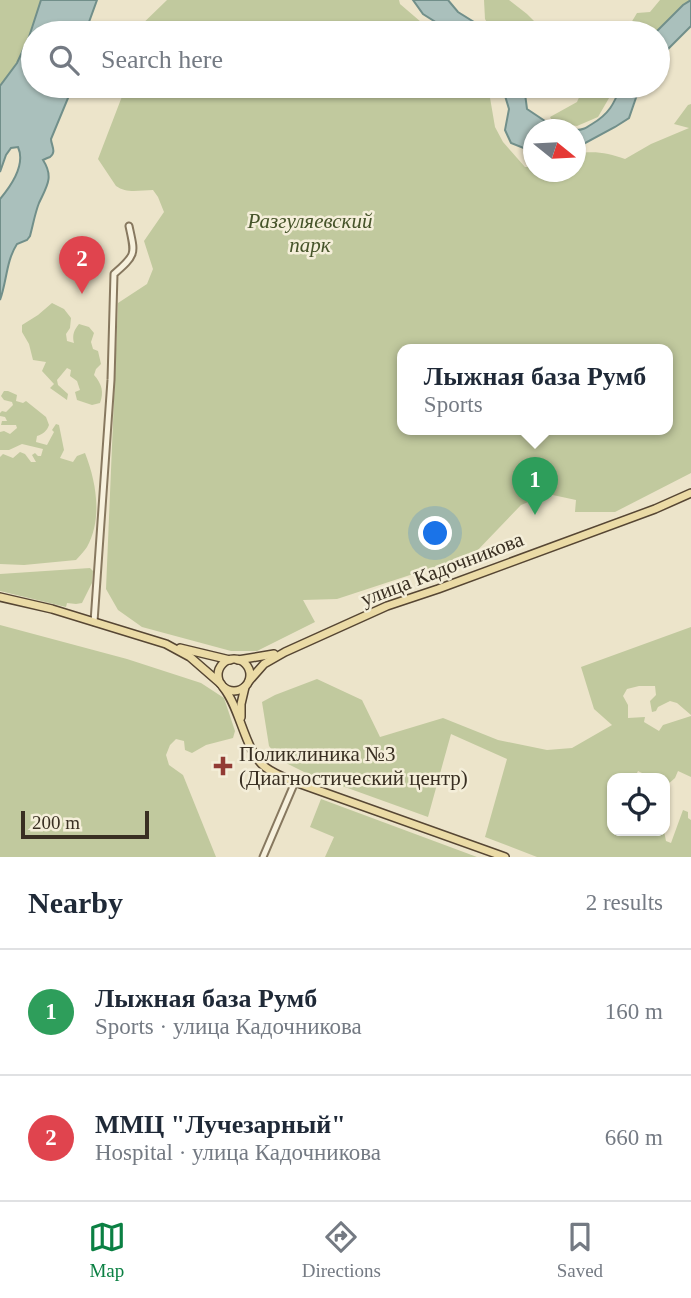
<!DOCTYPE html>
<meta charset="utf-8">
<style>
:root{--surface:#fff;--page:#f6f6f7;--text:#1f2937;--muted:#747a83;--line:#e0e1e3;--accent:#0b8043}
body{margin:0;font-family:Georgia,serif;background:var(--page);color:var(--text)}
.controls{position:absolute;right:21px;bottom:21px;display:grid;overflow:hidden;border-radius:14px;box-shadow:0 2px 5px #0004}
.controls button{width:63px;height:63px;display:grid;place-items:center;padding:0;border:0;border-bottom:2px solid var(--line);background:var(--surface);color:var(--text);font:35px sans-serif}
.compass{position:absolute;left:523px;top:119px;width:63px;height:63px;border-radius:50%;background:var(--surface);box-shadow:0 2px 5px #0004;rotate:108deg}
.scale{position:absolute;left:21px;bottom:18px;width:128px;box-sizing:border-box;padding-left:7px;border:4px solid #392f22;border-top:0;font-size:19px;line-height:24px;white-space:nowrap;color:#392f22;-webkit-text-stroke:5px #f4eed9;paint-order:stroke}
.you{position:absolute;left:436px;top:534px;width:24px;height:24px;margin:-18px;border:5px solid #fff;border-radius:50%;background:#1a73e8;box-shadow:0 0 0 10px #1a73e833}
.badge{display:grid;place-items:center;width:46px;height:46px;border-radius:50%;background:var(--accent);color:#fff;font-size:23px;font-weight:700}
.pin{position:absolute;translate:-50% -58px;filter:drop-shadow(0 2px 4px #0008)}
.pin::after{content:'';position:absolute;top:37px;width:24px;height:21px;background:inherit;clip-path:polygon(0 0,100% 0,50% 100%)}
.popup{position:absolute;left:397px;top:344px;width:276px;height:91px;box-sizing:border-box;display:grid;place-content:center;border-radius:14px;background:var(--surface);filter:drop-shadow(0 2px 5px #0005);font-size:23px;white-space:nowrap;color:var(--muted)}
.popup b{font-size:26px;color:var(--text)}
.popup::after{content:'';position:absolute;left:50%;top:100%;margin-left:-14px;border:14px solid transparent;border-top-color:var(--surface)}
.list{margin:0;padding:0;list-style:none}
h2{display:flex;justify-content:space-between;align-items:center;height:91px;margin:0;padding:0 28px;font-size:30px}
h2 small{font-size:23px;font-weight:400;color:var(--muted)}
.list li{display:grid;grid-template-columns:46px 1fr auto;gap:21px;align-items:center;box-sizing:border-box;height:126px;padding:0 28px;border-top:2px solid var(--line)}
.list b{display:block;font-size:26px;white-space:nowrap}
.list p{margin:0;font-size:23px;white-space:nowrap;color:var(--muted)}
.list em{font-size:23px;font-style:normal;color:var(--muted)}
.icon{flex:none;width:38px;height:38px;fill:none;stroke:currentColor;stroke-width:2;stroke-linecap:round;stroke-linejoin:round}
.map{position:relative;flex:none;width:691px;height:857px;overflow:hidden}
.search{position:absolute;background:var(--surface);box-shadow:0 2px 5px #0004;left:21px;right:21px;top:21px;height:77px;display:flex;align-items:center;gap:18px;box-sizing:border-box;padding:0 24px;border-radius:38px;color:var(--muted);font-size:26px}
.sheet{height:343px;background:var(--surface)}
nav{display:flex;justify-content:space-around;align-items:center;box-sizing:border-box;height:98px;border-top:2px solid var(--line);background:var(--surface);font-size:19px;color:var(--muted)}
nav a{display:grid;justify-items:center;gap:4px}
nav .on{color:var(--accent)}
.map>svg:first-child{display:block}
.green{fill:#c1c99e;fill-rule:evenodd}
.water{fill:#aac0bc;stroke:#718f8a;stroke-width:2}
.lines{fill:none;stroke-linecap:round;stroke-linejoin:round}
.minor-casing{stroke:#87785f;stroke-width:9}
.major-casing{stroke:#564633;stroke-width:10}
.minor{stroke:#f7f1dd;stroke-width:5}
.major{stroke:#ebdba6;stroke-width:7}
.poi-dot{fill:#923b34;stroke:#f4eed9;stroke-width:2.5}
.labels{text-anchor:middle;stroke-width:5;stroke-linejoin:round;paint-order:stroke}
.park-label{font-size:21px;font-style:italic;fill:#46542a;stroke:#f4eed9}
.street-label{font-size:21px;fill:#392f22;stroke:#f4eed9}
.poi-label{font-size:21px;fill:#392f22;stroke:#f4eed9;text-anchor:start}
</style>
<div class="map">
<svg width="691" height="857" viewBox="0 0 691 857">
<rect width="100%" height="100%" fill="#ece4ca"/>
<g class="green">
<path d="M0 0H41L29 37 17 63 0 86Z"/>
<path d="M167 0H399L400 4 428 28 430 33H133Z"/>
<path d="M484 0H509L527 14 546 33H493L485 19Z"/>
<path d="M660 0H690L655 33H625L637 13 650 12Z"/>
<path d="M126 86H488L495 127 503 142 525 167H533L534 172H576V154C593 150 608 153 625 159L651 144 689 128 674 124 688 105 691 104V473L615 512H575L576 500 548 494 521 505 474 554 337 599 303 600 315 622 257 651H231L142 627 118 610 106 589 118 303 147 284 153 269 144 241 164 212 158 197 153 190C140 190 127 194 116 186L98 159ZM402 349H668V429H402Z"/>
<path d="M584 86H616L598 117 577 126 553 122 550 117 577 102Z"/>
<path d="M52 303 64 309 71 318 70 328 66 334 67 341 74 343C72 335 74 330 79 324L89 327 94 333 91 342 93 349 98 351 101 364 96 369 94 375C102 384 104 392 100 403L92 405 77 400 75 392 80 390 77 381 70 376 71 370 67 368 57 380 58 385 68 394 67 400 50 388 54 384 42 371 46 362 33 360 29 344 22 332V325L38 315Z"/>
<path d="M4 391H8L17 395 16 401 23 403 26 401 46 417 49 425C47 431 43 434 37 436L36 442 47 445 54 432 52 430 56 424 59 425 64 450 60 458 73 462 77 456 85 453C96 481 103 518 87 547 84 551 80 556 76 560L24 565 0 564V457L3 454 13 458 20 452 25 454 31 462H36L32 455 35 453 38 456H41L43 449 22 444 9 450H0V432L4 431 10 434 17 428 16 425H1L2 421H7L5 417 0 416V413L2 411 6 412 13 405 12 402 4 400 1 396Z"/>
<path d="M90 568 93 571 92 583 82 603 76 604 67 603 66 607 0 591V574Z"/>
<path d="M0 625 127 659 201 683 224 698 235 731 233 738 206 745 192 753 185 750 184 741 176 739 170 745 166 755 169 765 183 775 216 857H0Z"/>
<path d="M691 627V715L677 703 670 701 658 707 656 711 652 712 650 701 656 695 655 686H639L627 689 623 696 628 705V718L645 717 644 722 659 731 663 725 691 716V777L678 771 675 778 666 786H665V778H652L638 771 636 775 638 778H612V831H664L666 841 671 843 683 810 688 812V818L691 820V857H537L485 837 507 759 451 734 428 817 306 773 280 760 269 746 262 702 275 695 317 679 362 700 380 737 443 718 498 740 547 750 572 748 612 725 594 709 581 667Z"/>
<path d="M321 799 477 857H325L334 837 310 827Z"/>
</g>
<g class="water">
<path d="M41 0H97L85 33H33V86H73L51 139C51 145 57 152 50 157 47 158 45 159 43 160 54 177 47 186 39 203 35 213 33 225 30 236L27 240 17 244C6 261 7 281 0 300V199C11 186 26 165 18 147L11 148 6 155 0 172V86L17 63 29 37Z"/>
<path d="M413 0H448L458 12 482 27 487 33H453L423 14Z"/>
<path d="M691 0V26L658 59V33H655L683 5Z"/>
<path d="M502 86H524L527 109 554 127 575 129 534 130 533 149H526L511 143 505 130 509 109Z"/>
<path d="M621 86H640L629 118 615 127 576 148V130C583 130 586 128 592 124 609 114 614 104 621 86Z"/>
</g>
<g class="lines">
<g class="minor-casing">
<g id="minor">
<path d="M94 622 111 380 114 274C137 254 135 254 129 226"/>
<path d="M263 857 295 782"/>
</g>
</g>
<g class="major-casing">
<g id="major">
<path d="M0 597 52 609 166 644 190 657 221 684"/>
<path d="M180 648 230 660"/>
<circle cx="234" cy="675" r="16"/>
<path d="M238 660 274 654"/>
<path d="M249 681 264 664 285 652 387 606 438 589 655 509 691 493"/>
<path d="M223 687C241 709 244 750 265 767 274 774 285 778 295 782L505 857"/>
<path d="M241 717V704L245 687"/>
</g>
</g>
<use href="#minor" class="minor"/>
<use href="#major" class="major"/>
</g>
<path class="poi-dot" d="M219.5 755.5h7v7h7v7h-7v7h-7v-7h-7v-7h7z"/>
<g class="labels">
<g class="park-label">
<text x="310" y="228">Разгуляевский<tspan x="310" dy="24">парк</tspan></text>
</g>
<g class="street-label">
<text transform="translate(442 569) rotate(-21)" y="7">улица Кадочникова</text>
</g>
<g class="poi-label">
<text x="239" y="761">Поликлиника №3<tspan x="239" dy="24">(Диагностический центр)</tspan></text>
</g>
</g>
</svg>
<div class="controls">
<button><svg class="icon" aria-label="locate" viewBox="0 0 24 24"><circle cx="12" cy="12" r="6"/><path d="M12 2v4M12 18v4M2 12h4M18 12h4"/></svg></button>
</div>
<svg class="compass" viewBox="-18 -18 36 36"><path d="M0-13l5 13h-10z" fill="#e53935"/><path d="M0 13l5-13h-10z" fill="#747a83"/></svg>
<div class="scale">200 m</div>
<div class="you"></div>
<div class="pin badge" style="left:535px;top:515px;background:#2e9e5b">1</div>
<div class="popup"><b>Лыжная база Румб</b>Sports</div>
<div class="pin badge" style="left:82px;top:294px;background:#e0444e">2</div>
<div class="search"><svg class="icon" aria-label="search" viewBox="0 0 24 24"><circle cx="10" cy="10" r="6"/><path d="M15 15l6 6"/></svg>Search here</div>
</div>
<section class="sheet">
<h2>Nearby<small>2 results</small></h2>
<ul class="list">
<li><span class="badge" style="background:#2e9e5b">1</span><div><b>Лыжная база Румб</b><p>Sports · улица Кадочникова</p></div><em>160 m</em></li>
<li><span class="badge" style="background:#e0444e">2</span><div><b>ММЦ &quot;Лучезарный&quot;</b><p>Hospital · улица Кадочникова</p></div><em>660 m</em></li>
</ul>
</section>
<nav>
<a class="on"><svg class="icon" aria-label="map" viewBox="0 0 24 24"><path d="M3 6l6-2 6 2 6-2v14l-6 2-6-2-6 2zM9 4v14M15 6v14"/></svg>Map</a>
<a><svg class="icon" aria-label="directions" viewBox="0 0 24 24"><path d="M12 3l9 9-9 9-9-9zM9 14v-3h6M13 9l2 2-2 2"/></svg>Directions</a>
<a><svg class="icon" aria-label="saved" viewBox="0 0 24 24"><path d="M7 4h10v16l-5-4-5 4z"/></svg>Saved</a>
</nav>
